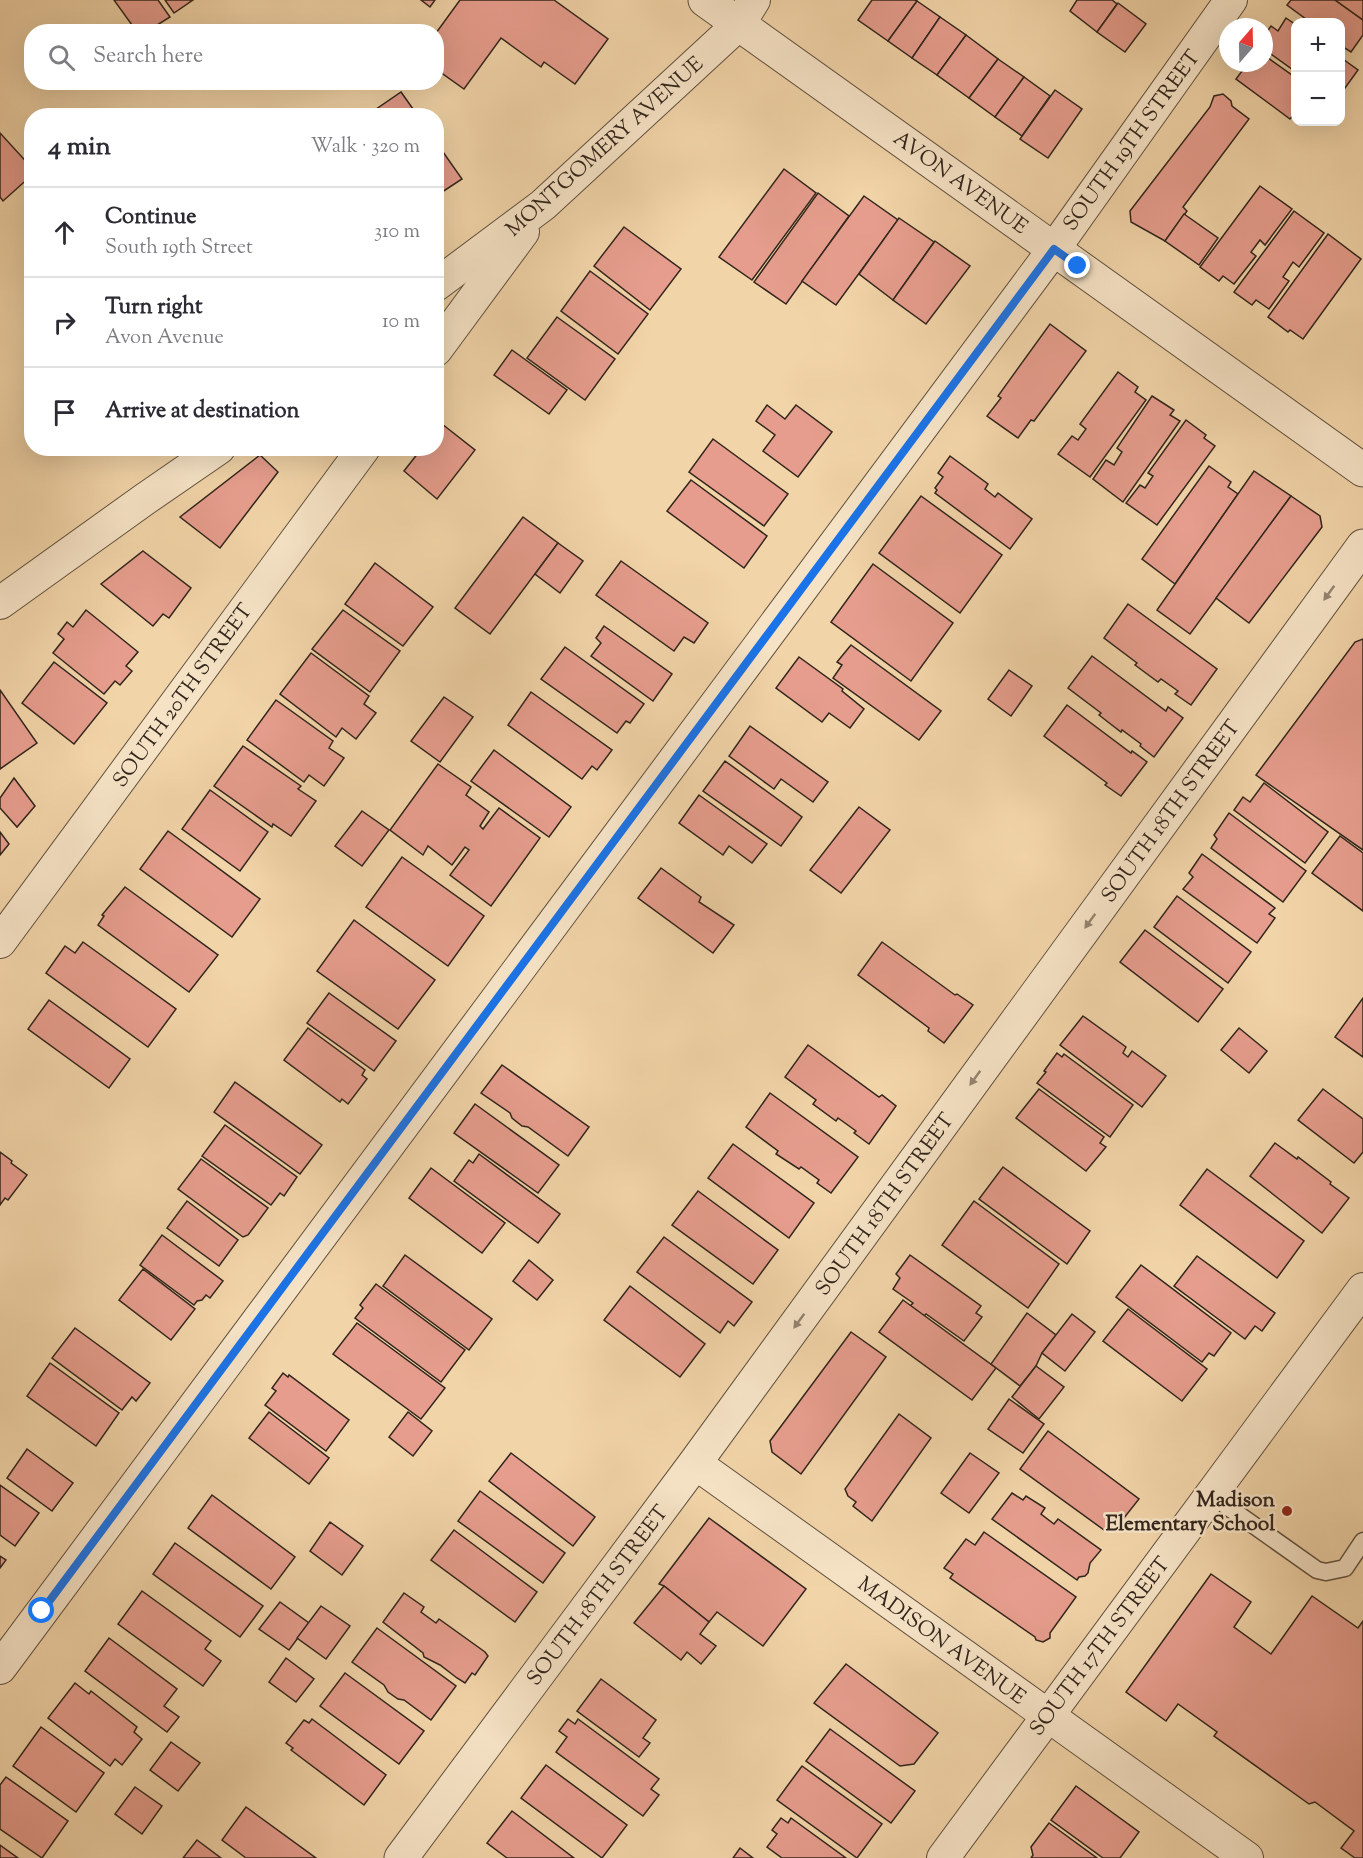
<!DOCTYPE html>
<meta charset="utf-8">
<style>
:root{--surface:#fff;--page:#f7f7f7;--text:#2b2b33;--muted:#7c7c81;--line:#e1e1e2}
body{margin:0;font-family:"Sorts Mill Goudy",serif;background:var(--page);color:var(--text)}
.controls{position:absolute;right:18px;top:18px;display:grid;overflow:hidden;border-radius:12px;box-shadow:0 6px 24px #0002}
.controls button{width:54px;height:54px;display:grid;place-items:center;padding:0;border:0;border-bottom:2px solid var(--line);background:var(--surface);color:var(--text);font:30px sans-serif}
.compass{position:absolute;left:1219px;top:18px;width:54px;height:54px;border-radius:50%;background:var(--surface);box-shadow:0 6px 24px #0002;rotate:20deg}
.stop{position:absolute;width:18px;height:18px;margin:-14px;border:4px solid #1a73e8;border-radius:50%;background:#fff}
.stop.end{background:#1a73e8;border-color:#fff;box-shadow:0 2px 6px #0008}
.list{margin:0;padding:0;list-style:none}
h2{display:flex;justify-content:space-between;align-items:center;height:78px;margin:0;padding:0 24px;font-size:26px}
h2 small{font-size:20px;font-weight:400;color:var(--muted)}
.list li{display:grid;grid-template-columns:39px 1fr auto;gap:18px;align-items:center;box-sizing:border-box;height:90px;padding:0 24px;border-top:2px solid var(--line)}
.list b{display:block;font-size:22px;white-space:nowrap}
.list p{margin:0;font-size:20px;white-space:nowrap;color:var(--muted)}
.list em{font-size:20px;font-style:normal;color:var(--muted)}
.icon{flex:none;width:33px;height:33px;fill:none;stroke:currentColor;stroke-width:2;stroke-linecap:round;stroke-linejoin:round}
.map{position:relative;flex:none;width:1363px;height:1858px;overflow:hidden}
.search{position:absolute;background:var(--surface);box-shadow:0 6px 24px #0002;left:24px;top:24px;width:420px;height:66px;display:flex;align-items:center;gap:15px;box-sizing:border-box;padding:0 21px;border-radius:24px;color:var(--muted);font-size:22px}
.panel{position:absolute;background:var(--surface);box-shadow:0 6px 24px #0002;left:24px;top:108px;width:420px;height:348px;border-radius:24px}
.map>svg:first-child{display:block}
.building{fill:#e69d8d;stroke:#32251c;stroke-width:1.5}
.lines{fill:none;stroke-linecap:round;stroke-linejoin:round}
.service-casing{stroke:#62513f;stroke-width:19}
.minor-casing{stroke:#62513f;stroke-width:34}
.tertiary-casing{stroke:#62513f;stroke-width:35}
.service{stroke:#f6e3c6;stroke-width:16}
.minor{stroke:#f6e3c6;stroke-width:32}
.tertiary{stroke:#f6e3c6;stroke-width:33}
.oneway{fill:#948471}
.route{stroke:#1a73e8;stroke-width:8}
.poi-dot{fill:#8f2418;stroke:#f6e3c6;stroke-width:2}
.labels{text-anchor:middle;stroke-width:5;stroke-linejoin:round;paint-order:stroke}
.street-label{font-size:21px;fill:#32251c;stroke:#f6e3c6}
.poi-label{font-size:21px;font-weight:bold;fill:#32251c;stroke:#f6e3c6;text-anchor:end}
</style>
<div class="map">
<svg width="1363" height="1858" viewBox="0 0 1363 1858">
<rect width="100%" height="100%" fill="#f1d4a8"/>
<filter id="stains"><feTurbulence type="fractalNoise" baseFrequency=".00333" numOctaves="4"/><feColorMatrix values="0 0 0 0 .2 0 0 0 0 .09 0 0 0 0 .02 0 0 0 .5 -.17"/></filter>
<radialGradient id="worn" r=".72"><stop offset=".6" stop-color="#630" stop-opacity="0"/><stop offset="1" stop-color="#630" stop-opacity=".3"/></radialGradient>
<g class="building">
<path d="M114 0H158L170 17 146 32H137Z"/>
<path d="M165 0H193L174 13Z"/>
<path d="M421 0H435L430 7Z"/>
<path d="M460 0H554L608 39 575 84 544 62 541 67 501 38 464 89 436 69V33Z"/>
<path d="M872 0H915L917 1 888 41 858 20Z"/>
<path d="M1077 0H1112L1117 4 1097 32 1070 11Z"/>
<path d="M1291 0H1335L1363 20V35L1351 52 1340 45V22H1310L1287 5Z"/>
<path d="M1335 0H1363V20Z"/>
<path d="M917 1 940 17 912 58 888 41Z"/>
<path d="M1118 3 1146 24 1125 52 1097 32Z"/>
<path d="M940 17 966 35 937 75 912 58Z"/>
<path d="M1286 18 1296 25V72L1264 49V36L1271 26 1278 31Z"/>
<path d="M966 35 998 59 969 98 937 75Z"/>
<path d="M1264 55 1296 78V112L1290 119 1236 79 1248 63H1264Z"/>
<path d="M1340 57 1358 70 1340 95Z"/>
<path d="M998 59 1024 77 995 117 969 98Z"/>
<path d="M1024 77 1050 96 1022 136 995 117Z"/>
<path d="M1055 90 1082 109 1048 158 1020 139Z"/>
<path d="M401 92 418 116H370L369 114Z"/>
<path d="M1223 94 1231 101 1232 106 1249 119 1183 207 1187 211 1165 241 1131 222 1130 211 1210 107 1214 96Z"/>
<path d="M0 133 32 168V175L3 201 0 197Z"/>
<path d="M436 142 462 179 436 196Z"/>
<path d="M784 169 816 193 752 280 719 257Z"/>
<path d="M1260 186 1292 209 1265 245 1260 240 1251 252 1256 256 1234 284 1223 276 1219 281 1200 267Z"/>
<path d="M818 193 849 216 786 304 754 282Z"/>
<path d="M864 196 898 220 836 305 802 281Z"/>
<path d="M1294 211 1324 233 1299 267 1293 262 1283 277 1289 281 1269 309 1256 300 1252 305 1234 292Z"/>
<path d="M1184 214 1218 238 1199 265 1165 241Z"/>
<path d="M899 218 934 242 893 300 859 274Z"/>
<path d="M624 227 681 269 650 310 594 266Z"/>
<path d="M1328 234 1361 259 1303 339 1290 330 1288 332 1268 317Z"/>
<path d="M935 241 970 266 926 324 893 300Z"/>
<path d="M590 271 648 314 618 354 561 311Z"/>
<path d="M557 317 615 359 585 400 527 358Z"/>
<path d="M1050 324 1086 351 1034 421 1031 420 1018 438 987 416 1001 398 998 396Z"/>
<path d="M512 350 567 390 549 414 494 375Z"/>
<path d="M1118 372 1138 387 1135 392 1146 400 1090 477 1058 454 1072 436 1078 440 1086 429 1080 424Z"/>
<path d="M1152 396 1174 410 1170 415 1180 421 1123 502 1093 479 1106 460 1114 465 1122 452 1117 448Z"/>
<path d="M767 405 785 419 796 405 832 432 798 477 763 451 775 435 756 421Z"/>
<path d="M1186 420 1206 435 1204 438 1215 446 1157 525 1126 503 1140 485 1145 488 1153 476 1148 473Z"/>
<path d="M442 424 475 450 437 499 404 471 422 448H436V430Z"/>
<path d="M713 439 788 494 764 526 689 472Z"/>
<path d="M260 455 278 472 220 548 180 517Z"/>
<path d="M950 456 988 484 985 489 995 497 998 493 1032 519 1010 549 935 493 937 490 935 488 943 477 938 473Z"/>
<path d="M1209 466 1231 482 1228 487 1238 494 1175 584 1142 559Z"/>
<path d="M1254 471 1291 496 1190 634 1157 610Z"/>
<path d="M691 480 767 536 744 568 667 511Z"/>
<path d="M921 496 1002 555 960 613 879 553Z"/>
<path d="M1291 496 1320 516 1322 527 1249 623 1216 598Z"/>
<path d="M523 517 558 543 490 634 455 608Z"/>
<path d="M558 543 583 561 560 593 535 574Z"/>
<path d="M143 551 191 588 169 618 163 614 153 626 101 584Z"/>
<path d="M621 561 708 623 694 643 684 637 674 651 596 595Z"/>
<path d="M375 563 433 607 403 646 345 604Z"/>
<path d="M873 564 953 623 911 681 831 622Z"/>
<path d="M1128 604 1217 669 1191 705 1175 694 1178 691 1161 679 1158 682 1135 665 1137 663 1104 638Z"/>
<path d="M86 610 138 652 126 666 132 671 120 685 115 681 104 694 53 653 64 639 58 634 67 622 73 627Z"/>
<path d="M343 610 400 651 370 692 312 649Z"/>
<path d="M604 626 672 674 653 701 591 656 601 643 596 638Z"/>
<path d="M1363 639V850L1256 775 1355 642Z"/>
<path d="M851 645 941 711 919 740 833 678 842 665 837 662Z"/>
<path d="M565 647 644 704 630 723 626 721 617 733 541 679Z"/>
<path d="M311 653 369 696 364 704 376 713 356 739 342 728 336 737 280 694Z"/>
<path d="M1092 656 1166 711 1168 707 1183 718 1154 757 1140 746 1141 744 1122 730 1121 732 1099 715 1101 713 1068 688Z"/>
<path d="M799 657 843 689 842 691 864 709 850 728 829 713 822 722 776 688Z"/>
<path d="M54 662 107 703 74 744 22 703Z"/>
<path d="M1009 670 1032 686 1011 716 988 699Z"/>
<path d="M0 690 37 743 0 769Z"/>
<path d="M531 692 612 750 597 770 592 766 582 779 508 725Z"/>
<path d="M444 697 473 717 440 762 411 741Z"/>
<path d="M276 700 333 741 329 748 344 758 324 786 309 775 304 782 247 740Z"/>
<path d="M1067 705 1131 753 1132 751 1147 762 1121 796 1105 785 1107 783 1044 736Z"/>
<path d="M750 726 828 782 813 802 781 779 774 789 729 756Z"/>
<path d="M243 746 301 786 298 789 316 801 291 836 273 824 272 827 214 786Z"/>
<path d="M494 750 571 807 549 837 471 781Z"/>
<path d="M725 761 802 817 781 846 703 791Z"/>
<path d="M438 764 471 787 466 795 489 812 480 826 483 829 499 808 540 838 491 906 450 875 469 850 465 847 452 865 428 846 423 855 390 830Z"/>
<path d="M14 778 35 806 17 827 0 808V798Z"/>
<path d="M1264 783 1328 832 1305 863 1234 810 1243 797 1250 802Z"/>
<path d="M210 790 268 832 240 871 182 829Z"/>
<path d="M699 795 767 844 752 863 729 846 723 855 679 823Z"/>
<path d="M859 807 890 830 841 893 810 870Z"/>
<path d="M362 811 389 830 362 866 335 846Z"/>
<path d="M1229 813 1306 871 1283 902 1211 848 1217 839 1214 835Z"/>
<path d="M168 831 260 899 232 937 140 869Z"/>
<path d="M0 832 9 844 0 855Z"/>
<path d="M1340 836 1363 853V911L1312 873Z"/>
<path d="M1202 854 1275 908 1269 914 1275 918 1257 943 1183 889 1193 877 1189 873Z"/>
<path d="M402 857 484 916 448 966 366 907Z"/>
<path d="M661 868 701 897 699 902 734 925 713 953 638 898Z"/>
<path d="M125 887 218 955 189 992 98 925 104 916 102 915Z"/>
<path d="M1177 896 1251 952 1228 983 1154 927Z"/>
<path d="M354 920 435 980 398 1029 317 971Z"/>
<path d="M1145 930 1223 989 1198 1022 1120 962Z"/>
<path d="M83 942 176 1009 148 1047 46 973 65 946 75 953Z"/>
<path d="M882 942 955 995 957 994 973 1005 944 1043 928 1031 929 1028 858 975Z"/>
<path d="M329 993 396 1041 374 1071 307 1023Z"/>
<path d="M1363 998V1057L1335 1037Z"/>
<path d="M49 1000 130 1059 109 1088 28 1029Z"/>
<path d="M1083 1016 1126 1047 1123 1053 1128 1057 1132 1051 1166 1076 1142 1107 1060 1045Z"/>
<path d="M308 1028 365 1070 362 1075 367 1079 348 1104 342 1099 340 1102 284 1060Z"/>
<path d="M1239 1028 1267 1051 1249 1073 1221 1050Z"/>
<path d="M808 1045 879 1097 882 1095 896 1106 869 1144 854 1133 856 1131 838 1118 836 1121 813 1104 816 1100 785 1077Z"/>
<path d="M1057 1053 1062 1057 1064 1054 1133 1105 1110 1137 1037 1083 1046 1072 1044 1071Z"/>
<path d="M502 1065 589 1127 568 1156 528 1127 522 1126 512 1118 510 1113 481 1093Z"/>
<path d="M235 1082 322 1145 300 1174 214 1112Z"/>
<path d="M1039 1089 1104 1137 1100 1143 1106 1147 1086 1171 1016 1118Z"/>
<path d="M1323 1089 1363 1119V1152L1354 1163 1298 1120Z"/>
<path d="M770 1093 858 1157 831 1193 817 1183 819 1180 801 1167 799 1169 776 1154 778 1151 746 1127Z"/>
<path d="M475 1104 559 1165 538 1193 454 1133Z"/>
<path d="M225 1125 297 1177 284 1196 280 1193 271 1205 202 1156Z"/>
<path d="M1275 1143 1297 1159 1298 1157 1331 1182 1330 1184 1349 1198 1322 1233 1250 1176Z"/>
<path d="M733 1144 814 1203 789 1238 708 1178Z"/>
<path d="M0 1152 12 1161 11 1163 27 1175 8 1200 5 1198 0 1205Z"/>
<path d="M479 1154 560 1214 538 1243 454 1181 469 1160 473 1163Z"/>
<path d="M201 1159 268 1208 248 1235 243 1237 178 1189Z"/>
<path d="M1003 1167 1090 1231 1067 1264 979 1199Z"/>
<path d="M431 1168 505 1223 482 1253 409 1198Z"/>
<path d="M1207 1169 1304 1241 1277 1278 1180 1205Z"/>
<path d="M698 1191 778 1250 753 1284 672 1225Z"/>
<path d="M187 1201 238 1240 219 1266 167 1228Z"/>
<path d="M974 1201 1059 1264 1028 1308 942 1245Z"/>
<path d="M162 1235 223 1281 210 1298 206 1295 202 1300 197 1301 194 1305 140 1265Z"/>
<path d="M664 1237 752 1302 734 1326 728 1321 720 1333 637 1272Z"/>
<path d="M405 1255 492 1319 469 1350 383 1286Z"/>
<path d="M910 1255 981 1306 976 1313 982 1317 964 1341 926 1314 924 1316 910 1306 913 1303 893 1289 900 1278 896 1274Z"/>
<path d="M1197 1256 1275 1313 1262 1331 1255 1326 1245 1339 1174 1286Z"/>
<path d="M529 1260 553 1280 537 1300 513 1281Z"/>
<path d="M1141 1265 1231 1333 1214 1356 1209 1353 1202 1362 1116 1297Z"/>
<path d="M143 1269 195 1309 171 1340 119 1300Z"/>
<path d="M376 1284 465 1350 441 1382 355 1318 363 1308 360 1305Z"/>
<path d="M630 1286 705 1344 680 1377 604 1320Z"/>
<path d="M903 1300 996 1368 972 1400 879 1332Z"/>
<path d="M1128 1309 1207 1369 1182 1401 1103 1341Z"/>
<path d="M1027 1313 1056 1335 1042 1353 1036 1366 1020 1386 991 1364Z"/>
<path d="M1072 1314 1095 1332 1065 1371 1042 1353Z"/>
<path d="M357 1323 445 1388 421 1419 333 1354Z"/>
<path d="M75 1328 150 1383 136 1401 132 1397 122 1410 52 1358Z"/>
<path d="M851 1332 886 1357 801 1474 772 1452 770 1441Z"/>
<path d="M50 1363 119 1413 96 1446 27 1396Z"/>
<path d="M1036 1366 1064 1387 1039 1419 1012 1397Z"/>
<path d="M283 1373 288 1377 289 1375 349 1420 326 1451 265 1405 276 1391 272 1388Z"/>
<path d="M1009 1399 1044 1424 1023 1453 988 1429Z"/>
<path d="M269 1412 329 1458 309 1484 249 1438Z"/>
<path d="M408 1412 432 1431 413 1456 389 1437Z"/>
<path d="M899 1414 931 1438 872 1521 853 1506 856 1502 848 1496 845 1489Z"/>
<path d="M1048 1431 1139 1499 1120 1523 1113 1518 1104 1530 1020 1469Z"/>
<path d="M27 1449 73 1483 52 1511 7 1478Z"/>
<path d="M511 1453 595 1517 573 1546 489 1481Z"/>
<path d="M970 1453 999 1473 969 1513 941 1493Z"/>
<path d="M0 1485 39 1513 15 1546 0 1535Z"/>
<path d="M480 1491 565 1553 543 1583 458 1521Z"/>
<path d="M1012 1493 1023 1500 1026 1496 1045 1508 1041 1514 1054 1524 1058 1519 1101 1550 1090 1563 1088 1573 1085 1576 1079 1577 1077 1580 992 1519Z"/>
<path d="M212 1495 295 1557 271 1589 188 1528Z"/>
<path d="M709 1518 806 1589 763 1646 717 1612 709 1622 664 1586 659 1584Z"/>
<path d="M330 1522 363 1546 342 1575 310 1551Z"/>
<path d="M454 1530 537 1592 515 1622 431 1560Z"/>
<path d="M984 1532 1076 1597 1050 1633V1638L1043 1642 1036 1640 1035 1637 950 1578 953 1574 944 1568 966 1539 975 1545Z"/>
<path d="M175 1543 263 1606 240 1637 153 1574Z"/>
<path d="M0 1556 6 1560 0 1568Z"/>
<path d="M1211 1574 1251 1602 1234 1627 1271 1654 1312 1596 1358 1628 1363 1621V1858H1355L1341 1848 1354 1831 1315 1802 1309 1804 1214 1736 1217 1732 1178 1704 1166 1721 1126 1692Z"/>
<path d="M664 1586 709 1622 700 1634 716 1646 701 1664 687 1652 681 1660 634 1623Z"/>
<path d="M142 1591 211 1641 205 1649 221 1661 203 1686 118 1624Z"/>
<path d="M404 1593 424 1607 421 1612 436 1623 439 1619 485 1652 488 1656 475 1675 472 1673 465 1683 457 1678 440 1665 424 1657 423 1653 383 1622Z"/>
<path d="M280 1602 309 1623 289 1650 259 1629Z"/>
<path d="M321 1606 350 1626 326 1659 297 1638Z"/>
<path d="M377 1628 456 1686 431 1720 404 1700 398 1699 388 1692 384 1685 352 1662Z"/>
<path d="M109 1638 177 1689 164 1706 179 1717 167 1732 85 1671Z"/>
<path d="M286 1658 314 1679 296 1702 269 1682Z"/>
<path d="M846 1664 938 1733 914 1764 900 1766 814 1703Z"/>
<path d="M345 1673 424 1731 399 1764 320 1706Z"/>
<path d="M601 1679 656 1720 643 1738 650 1743 639 1757 577 1711Z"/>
<path d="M75 1683 89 1694 91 1691 137 1727 134 1732 142 1739 122 1765 115 1759 110 1766 48 1718Z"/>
<path d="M312 1719 386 1775 364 1805 291 1750 293 1748 286 1743 304 1720 309 1723Z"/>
<path d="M568 1719 575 1724 578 1719 659 1779 651 1789 659 1795 643 1816 556 1752 567 1737 559 1731Z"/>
<path d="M41 1727 104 1773 76 1812 13 1766Z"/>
<path d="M830 1729 915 1791 891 1823 806 1761Z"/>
<path d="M171 1742 200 1763 178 1791 150 1770Z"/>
<path d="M546 1765 627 1825 602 1858 521 1798Z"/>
<path d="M802 1766 882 1824 857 1858 777 1800Z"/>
<path d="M6 1777 68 1821 42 1858 0 1829V1785Z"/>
<path d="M1076 1786 1139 1832 1120 1858H1103L1051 1820Z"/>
<path d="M135 1787 162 1806 142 1834 115 1814Z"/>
<path d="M246 1807 316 1858H246L222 1840Z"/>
<path d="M512 1811 574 1858H507L487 1843Z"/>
<path d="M781 1818 788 1823 791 1818 846 1858H782L767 1847 777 1834 772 1830Z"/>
<path d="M1049 1823 1097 1858H1031L1033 1855 1031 1847Z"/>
<path d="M197 1840 221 1858H183Z"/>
<path d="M0 1845 18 1858H0Z"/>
<path d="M740 1848 753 1858H733Z"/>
</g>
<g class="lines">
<g class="service-casing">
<path id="service" d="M1211 1495 1317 1570 1326 1572 1345 1568 1363 1541"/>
</g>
<g class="minor-casing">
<g id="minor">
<path d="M436 285 543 205 739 24 754 0"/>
<path d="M436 350 523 232"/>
<path d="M0 603 145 499 219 448"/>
<path d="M0 942 364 448"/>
<path d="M695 1463 1247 1858"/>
<path d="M0 1668 1054 249 1231 0"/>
<path d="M943 1858 1363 1289"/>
</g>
</g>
<g class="tertiary-casing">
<g id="tertiary">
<path d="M705 0 1363 470"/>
<path d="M401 1858 695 1463 1363 546"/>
</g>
</g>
<use href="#service" class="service"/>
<use href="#minor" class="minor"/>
<use href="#tertiary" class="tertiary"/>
</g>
<defs><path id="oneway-solid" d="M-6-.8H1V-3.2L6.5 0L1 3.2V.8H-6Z" transform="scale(1.5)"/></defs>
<g class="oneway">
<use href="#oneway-solid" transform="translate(1329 593) rotate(126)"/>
<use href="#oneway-solid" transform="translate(1090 921) rotate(126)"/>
<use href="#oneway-solid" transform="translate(975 1078) rotate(126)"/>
<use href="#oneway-solid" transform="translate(799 1321) rotate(126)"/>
</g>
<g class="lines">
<path class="route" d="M42 1611 1054 249 1078 266"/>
</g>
<circle class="poi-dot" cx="1287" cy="1511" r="6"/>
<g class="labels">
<g class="street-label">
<text transform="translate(1131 140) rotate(-54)" y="7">SOUTH 19TH STREET</text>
<text transform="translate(604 146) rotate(-42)" y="7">MONTGOMERY AVENUE</text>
<text transform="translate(961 182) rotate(36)" y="7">AVON AVENUE</text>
<text transform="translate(182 695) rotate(-54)" y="7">SOUTH 20TH STREET</text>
<text transform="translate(1170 811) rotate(-54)" y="7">SOUTH 18TH STREET</text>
<text transform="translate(884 1204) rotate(-54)" y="7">SOUTH 18TH STREET</text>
<text transform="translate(597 1595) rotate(-53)" y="7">SOUTH 18TH STREET</text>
<text transform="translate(942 1640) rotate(36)" y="7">MADISON AVENUE</text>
<text transform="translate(1099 1646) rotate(-53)" y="7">SOUTH 17TH STREET</text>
</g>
<g class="poi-label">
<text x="1275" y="1506">Madison<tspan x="1275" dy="24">Elementary School</tspan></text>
</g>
</g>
<rect width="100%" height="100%" filter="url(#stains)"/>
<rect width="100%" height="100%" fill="url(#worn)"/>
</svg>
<div class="controls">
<button>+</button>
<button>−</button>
</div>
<svg class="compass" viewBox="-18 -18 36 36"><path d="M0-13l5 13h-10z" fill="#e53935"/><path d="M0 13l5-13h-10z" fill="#7c7c81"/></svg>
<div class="stop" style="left:42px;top:1611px"></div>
<div class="stop end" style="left:1078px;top:266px"></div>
<div class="search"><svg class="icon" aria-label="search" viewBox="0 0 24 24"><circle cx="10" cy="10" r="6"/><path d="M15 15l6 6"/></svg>Search here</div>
<section class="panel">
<h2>4 min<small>Walk · 320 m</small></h2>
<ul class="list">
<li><svg class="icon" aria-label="ahead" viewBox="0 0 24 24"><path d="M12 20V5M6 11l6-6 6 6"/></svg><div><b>Continue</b><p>South 19th Street</p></div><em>310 m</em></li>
<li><svg class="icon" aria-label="right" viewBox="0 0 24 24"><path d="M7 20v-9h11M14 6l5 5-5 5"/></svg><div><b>Turn right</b><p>Avon Avenue</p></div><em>10 m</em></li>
<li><svg class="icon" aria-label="arrive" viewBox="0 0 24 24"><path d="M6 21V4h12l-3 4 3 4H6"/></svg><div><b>Arrive at destination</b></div></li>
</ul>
</section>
</div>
